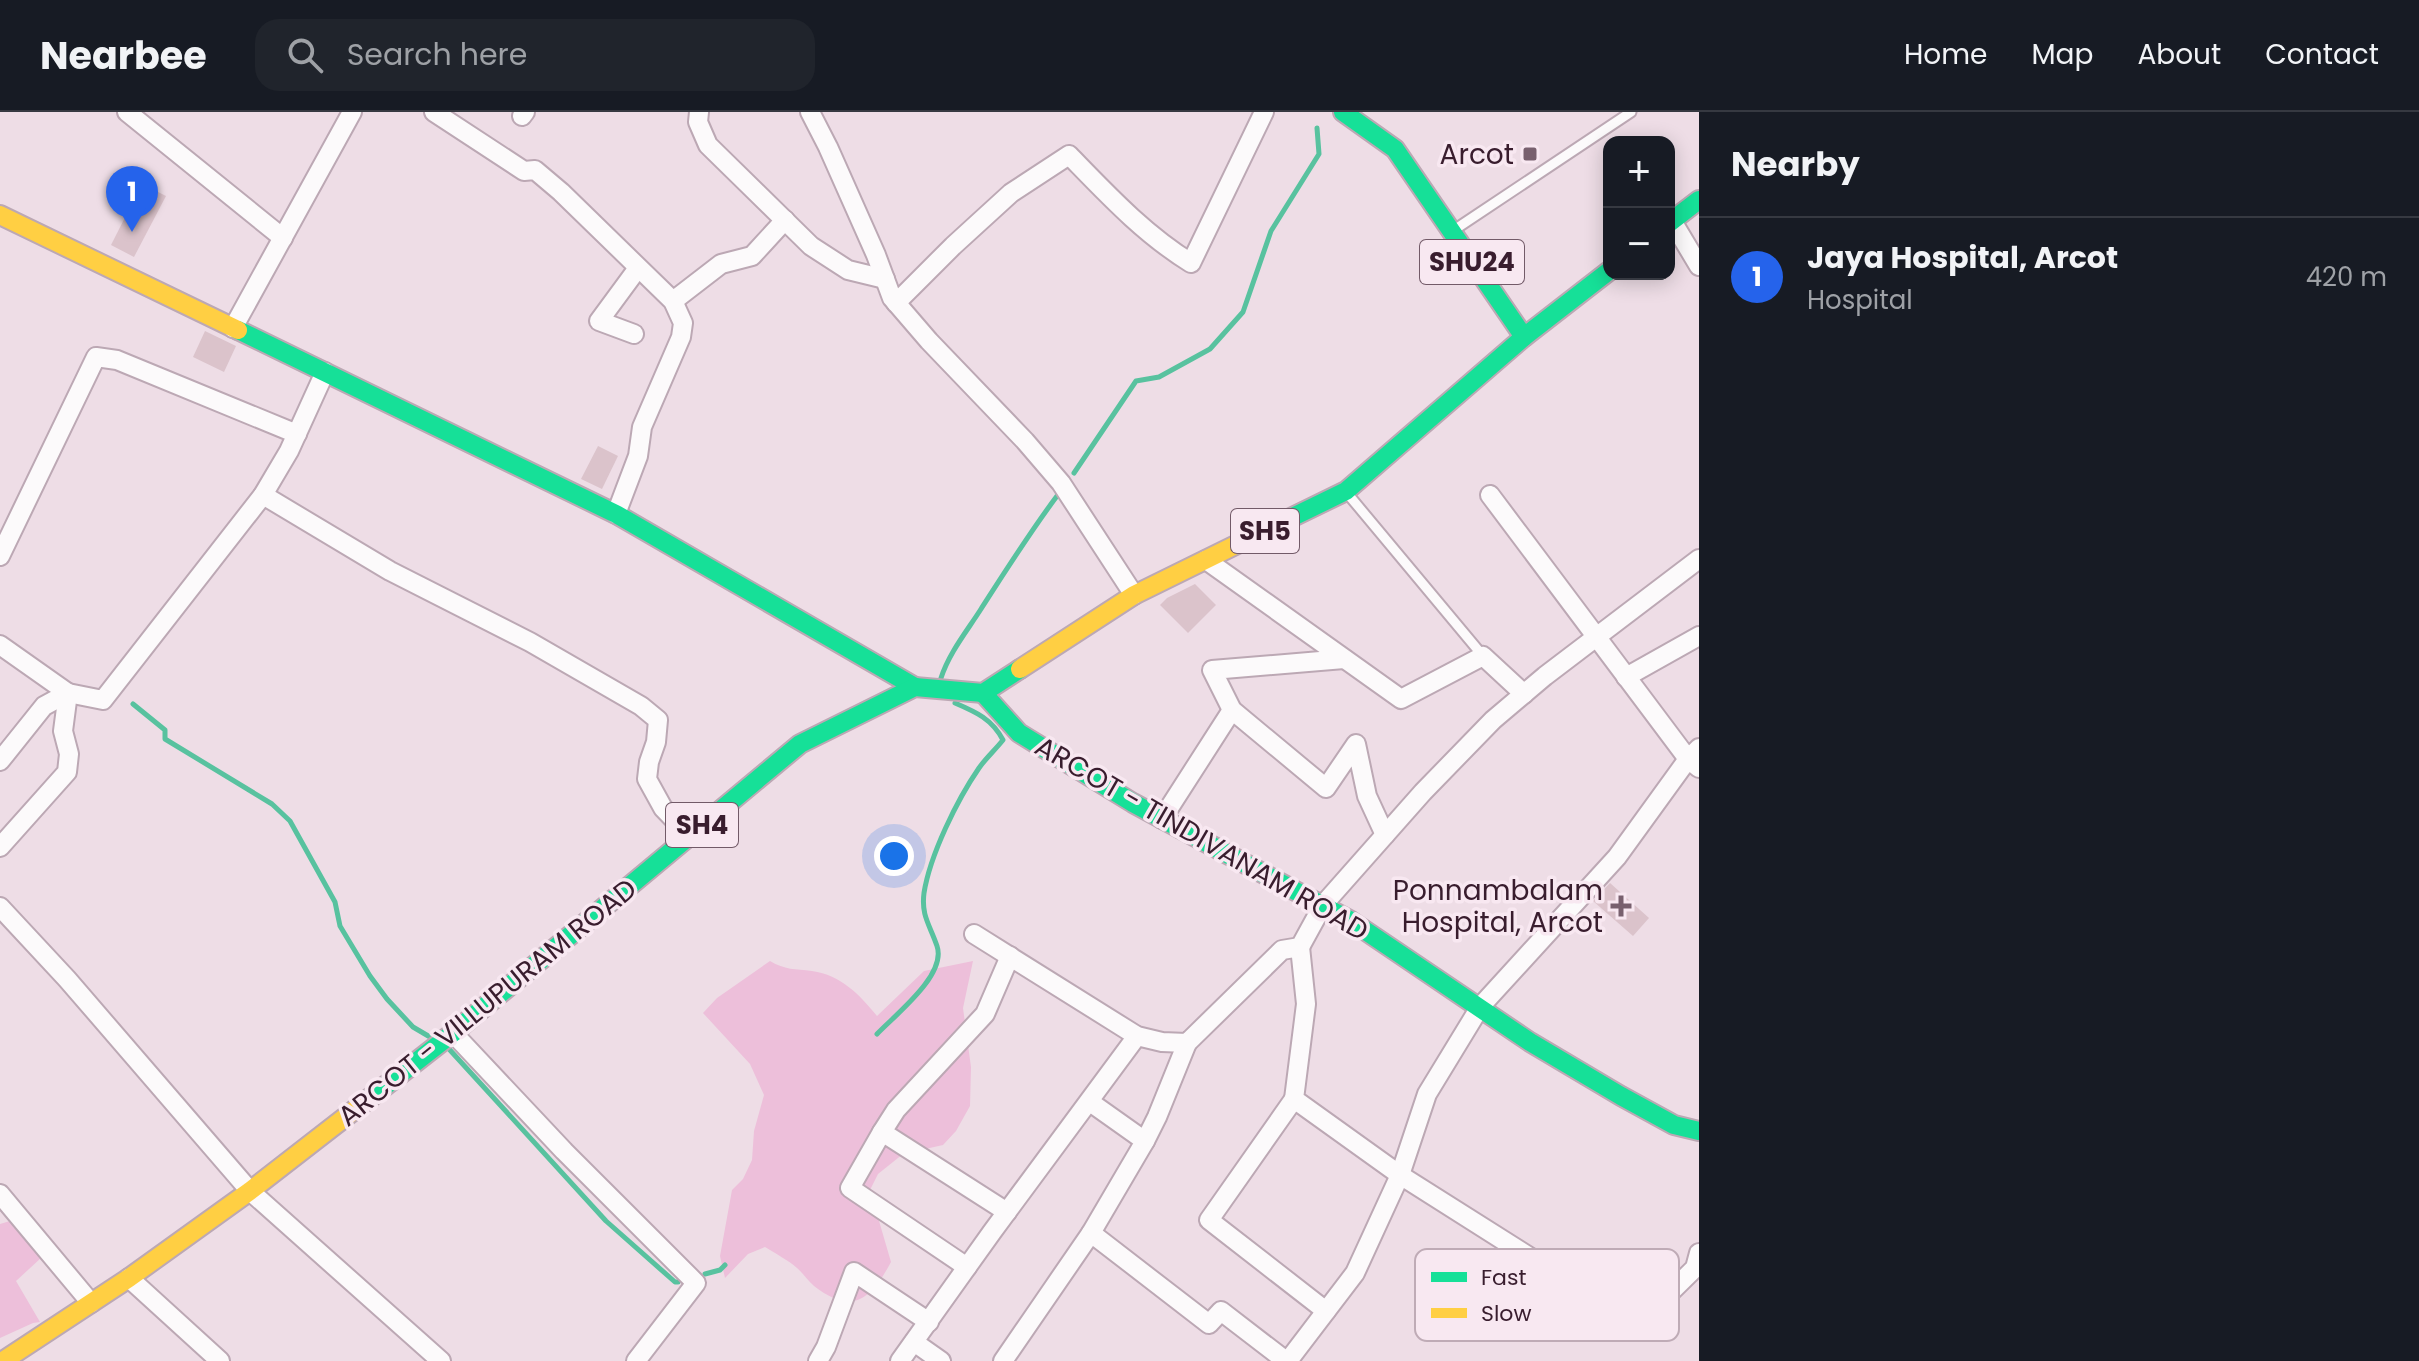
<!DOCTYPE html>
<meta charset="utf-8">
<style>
:root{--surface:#171b24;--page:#20242c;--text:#f1f3f6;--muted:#9ea1a6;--line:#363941;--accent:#2563eb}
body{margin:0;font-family:Poppins,sans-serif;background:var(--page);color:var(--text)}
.controls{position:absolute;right:24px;top:24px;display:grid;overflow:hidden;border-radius:16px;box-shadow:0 4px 20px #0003}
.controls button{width:72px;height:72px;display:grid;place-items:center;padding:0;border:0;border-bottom:2px solid var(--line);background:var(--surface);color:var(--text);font:40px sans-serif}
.you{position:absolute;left:894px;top:744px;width:28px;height:28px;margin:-20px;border:6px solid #fff;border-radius:50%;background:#1a73e8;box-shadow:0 0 0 12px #1a73e833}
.badge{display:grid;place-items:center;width:52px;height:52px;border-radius:50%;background:var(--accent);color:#fff;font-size:26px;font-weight:700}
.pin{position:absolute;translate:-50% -66px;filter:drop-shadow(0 2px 4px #0008)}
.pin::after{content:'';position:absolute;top:42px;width:28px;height:24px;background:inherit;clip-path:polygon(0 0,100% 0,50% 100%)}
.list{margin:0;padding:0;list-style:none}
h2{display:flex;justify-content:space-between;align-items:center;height:104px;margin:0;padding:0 32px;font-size:34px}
h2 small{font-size:26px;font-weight:400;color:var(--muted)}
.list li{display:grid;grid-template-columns:52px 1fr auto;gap:24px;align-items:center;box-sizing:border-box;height:120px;padding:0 32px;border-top:2px solid var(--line)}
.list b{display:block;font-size:30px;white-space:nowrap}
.list p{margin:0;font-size:26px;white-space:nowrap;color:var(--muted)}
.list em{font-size:26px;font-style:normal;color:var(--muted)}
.icon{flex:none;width:44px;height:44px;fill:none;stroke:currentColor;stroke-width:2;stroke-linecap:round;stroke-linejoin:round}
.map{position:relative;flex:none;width:1699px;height:1249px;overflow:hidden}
header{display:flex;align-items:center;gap:48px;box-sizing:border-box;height:112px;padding:0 40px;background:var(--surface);border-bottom:2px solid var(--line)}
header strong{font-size:38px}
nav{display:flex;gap:44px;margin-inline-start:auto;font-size:28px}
.search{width:560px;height:72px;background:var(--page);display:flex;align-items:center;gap:20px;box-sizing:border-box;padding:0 28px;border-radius:24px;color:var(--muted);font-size:30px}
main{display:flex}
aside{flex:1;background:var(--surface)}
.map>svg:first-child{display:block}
.green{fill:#edbfda}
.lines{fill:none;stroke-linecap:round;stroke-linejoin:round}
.stream{stroke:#58c29f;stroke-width:5}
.building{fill:#dbc3cb}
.lane-casing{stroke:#bca8b4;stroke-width:13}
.street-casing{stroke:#bca8b4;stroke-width:22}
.fast-casing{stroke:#bca8b4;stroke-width:22}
.slow-casing{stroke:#bca8b4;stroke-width:22}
.lane{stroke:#fcfafb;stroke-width:9}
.street{stroke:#fcfafb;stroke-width:18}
.fast{stroke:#16e098;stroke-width:18}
.slow{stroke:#ffcf43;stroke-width:18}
.poi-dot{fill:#78606e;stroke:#f8e8f1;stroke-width:3}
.labels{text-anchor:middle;stroke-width:7;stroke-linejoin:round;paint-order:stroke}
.shield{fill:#f8e8f1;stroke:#725a68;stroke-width:2}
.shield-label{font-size:26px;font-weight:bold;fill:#391d2e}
.poi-label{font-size:28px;fill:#391d2e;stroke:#f8e8f1;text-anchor:end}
.street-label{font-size:28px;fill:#391d2e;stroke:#f8e8f1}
.key{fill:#f8e8f1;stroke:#bfabb6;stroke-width:2}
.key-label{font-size:22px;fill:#391d2e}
</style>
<header>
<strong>Nearbee</strong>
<div class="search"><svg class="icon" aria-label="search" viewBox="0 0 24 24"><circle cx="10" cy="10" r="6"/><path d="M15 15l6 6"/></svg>Search here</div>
<nav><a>Home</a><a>Map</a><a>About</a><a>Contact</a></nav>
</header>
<main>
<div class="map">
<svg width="1699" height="1249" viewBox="0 0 1699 1249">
<rect width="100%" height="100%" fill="#eedde6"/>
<g class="green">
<path d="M770 849C785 858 795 857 812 859 841 863 860 883 877 904L924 859 973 849 963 896 971 955 970 994 956 1019 943 1033 903 1042 878 1062 870 1078 891 1150C871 1187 853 1204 814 1174 808 1169 803 1161 797 1156 788 1148 776 1142 765 1135L748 1142 725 1166 720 1144 732 1078 743 1067 752 1048 754 1019 764 983 750 952 703 901 717 886Z"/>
<path d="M10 1109 42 1145 16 1169 40 1210 33 1211 0 1226V1112Z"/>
</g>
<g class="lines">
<g class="stream">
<path d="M1074 361 1136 269 1159 265 1210 237 1243 200 1271 119 1319 42 1317 16"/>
<path d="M941 566C949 541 967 519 981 497 1006 458 1030 420 1057 384"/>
<path d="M133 592 165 618V627L272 692 290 709 335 790 340 814 370 864 387 887 413 915 430 925"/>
<path d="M877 922C895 903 947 863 937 834 930 813 921 804 924 781 930 743 957 688 979 656 986 646 995 638 1003 628 992 607 976 600 955 591"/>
<path d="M449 937 606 1109 675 1170H678"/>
<path d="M705 1162 720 1158 725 1153"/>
</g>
</g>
<g class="building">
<path d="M142 72 166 84 134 145 111 133Z"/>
<path d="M205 219 236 234 224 260 193 245Z"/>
<path d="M598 334 618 344 602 377 581 367Z"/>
<path d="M1195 472 1216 493 1188 521 1160 493 1167 486Z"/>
<path d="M1610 771 1649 806 1633 824 1593 789Z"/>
</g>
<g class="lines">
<g class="lane-casing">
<g id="lane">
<path d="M1454 118 1631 0"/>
<path d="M1347 381 1483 544"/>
</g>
</g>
<g class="street-casing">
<g id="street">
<path d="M127 0 283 126"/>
<path d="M434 0 524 59 535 58 561 80 673 189 683 211 681 225 642 315 638 344 616 402"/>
<path d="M699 0 698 10 708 33 811 134 848 158 885 167"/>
<path d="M810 0 828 35 876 143 892 186 929 229 1025 329 1061 371 1134 483"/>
<path d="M522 4 525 0"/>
<path d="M1672 109 1699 154"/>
<path d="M673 189 721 152 752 144 785 108"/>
<path d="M896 191 953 134 1011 81 1069 43C1107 82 1144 122 1191 151L1264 0"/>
<path d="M233 216 352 0"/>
<path d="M634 222 599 209 638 156"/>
<path d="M263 383 390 459 530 530 641 594 658 608 656 630 649 650 647 667 663 696 690 724"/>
<path d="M1490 383 1688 647 1699 636"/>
<path d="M0 444 96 245 117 248 297 322"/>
<path d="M1206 448 1401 587 1483 544 1524 582"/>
<path d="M0 533 68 581 103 588 263 383 289 339 325 260"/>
<path d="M1344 547 1212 558 1232 598 1326 676 1356 632 1367 684 1385 723"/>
<path d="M1626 565 1699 524"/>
<path d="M0 649 44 594 68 581"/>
<path d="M1162 707 1232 598"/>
<path d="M0 735 67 660 69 642 63 619 68 581"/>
<path d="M0 795 67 867 250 1079 441 1249"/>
<path d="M974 822 1137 924 1162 930 1187 931 1282 838 1300 835 1323 793 1423 680 1493 608 1545 564 1699 447"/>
<path d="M1300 835 1306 892 1294 987 1400 1063 1637 1213 1695 1156 1699 1141"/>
<path d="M453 921 564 1039 696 1171 636 1249"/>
<path d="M1294 987 1209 1108 1326 1199"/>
<path d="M1090 990 1145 1029 1091 1121 1209 1212 1221 1199 1286 1249"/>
<path d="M882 1020 850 1076 967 1155"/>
<path d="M1145 1029 1157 1005 1187 931"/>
<path d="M0 1082 91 1191"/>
<path d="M1007 1100 882 1020 896 998 985 902 1010 844"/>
<path d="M129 1166 220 1249"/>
<path d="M914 1230 941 1249"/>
<path d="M818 1249 826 1235 854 1160 929 1210"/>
<path d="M900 1249 992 1120 1137 924"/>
<path d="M1003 1249 1091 1121"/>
<path d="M1288 1249 1355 1161 1400 1063 1427 982 1480 895 1617 745 1688 647 1699 656"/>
</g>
</g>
<g class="fast-casing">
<g id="fast">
<path d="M1343 0 1395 37 1524 225 1609 159"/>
<path d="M1669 111 1699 88"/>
<path d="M238 218 616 402 915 575"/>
<path d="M1264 419 1346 379 1524 225"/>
<path d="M983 581 1019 621 1133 691 1351 809 1530 930 1621 984 1674 1013 1699 1019"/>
<path d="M366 989 453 921 800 632 915 575 983 581 1020 557"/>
</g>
</g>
<g class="slow-casing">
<g id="slow">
<path d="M0 103 238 218"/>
<path d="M1020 557 1134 483 1264 419"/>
<path d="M3 1249 129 1166 250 1079 366 989"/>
</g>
</g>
<use href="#lane" class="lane"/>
<use href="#street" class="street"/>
<use href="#fast" class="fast"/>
<use href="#slow" class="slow"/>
</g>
<g class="poi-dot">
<rect x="1522" y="34" width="16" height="16" rx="4"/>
<path d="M1617 782h8v8h8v8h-8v8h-8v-8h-8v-8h8z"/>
</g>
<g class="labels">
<g class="shield">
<rect x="1420" y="128" width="104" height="44" rx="6"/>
<rect x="1231" y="397" width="68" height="44" rx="6"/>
<rect x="666" y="691" width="72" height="44" rx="6"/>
</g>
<g class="shield-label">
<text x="1472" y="159">SHU24</text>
<text x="1265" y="428">SH5</text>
<text x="702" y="722">SH4</text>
</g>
<g class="poi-label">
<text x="1514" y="52">Arcot</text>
<text x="1603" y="788">Ponnambalam<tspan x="1603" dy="32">Hospital, Arcot</tspan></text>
</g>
<g class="street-label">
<text transform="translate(1202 726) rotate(30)" y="10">ARCOT - TINDIVANAM ROAD</text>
<text transform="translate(487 890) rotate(-39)" y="10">ARCOT - VILLUPURAM ROAD</text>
</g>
</g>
<rect x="1415" y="1137" width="264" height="92" rx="12" class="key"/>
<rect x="1431" y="1160" width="36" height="10" fill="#16e098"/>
<rect x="1431" y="1196" width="36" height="10" fill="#ffcf43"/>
<g class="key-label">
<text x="1481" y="1173">Fast</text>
<text x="1481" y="1209">Slow</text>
</g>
</svg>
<div class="controls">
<button>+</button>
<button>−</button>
</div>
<div class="you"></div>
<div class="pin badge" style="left:132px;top:120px">1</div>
</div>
<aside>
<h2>Nearby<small></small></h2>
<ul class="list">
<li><span class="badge">1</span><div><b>Jaya Hospital, Arcot</b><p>Hospital</p></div><em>420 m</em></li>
</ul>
</aside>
</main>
